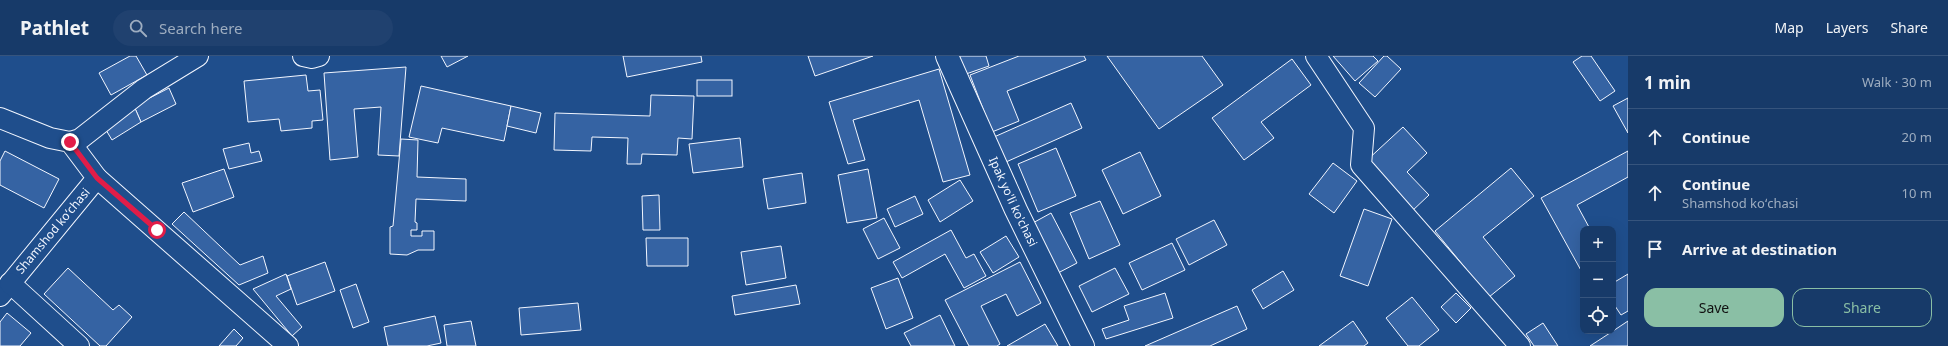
<!DOCTYPE html>
<meta charset="utf-8">
<style>
:root{--surface:#173a69;--page:#20416f;--text:#f1f3f6;--muted:#9eadc0;--line:#36547d;--accent:#8abfa5}
body{margin:0;font-family:"Noto Sans",sans-serif;background:var(--page);color:var(--text)}
.controls{position:absolute;right:12px;bottom:12px;display:grid;overflow:hidden;border-radius:8px;box-shadow:0 4px 16px #0002}
.controls button{width:36px;height:36px;display:grid;place-items:center;padding:0;border:0;border-bottom:1px solid var(--line);background:var(--surface);color:var(--text);font:20px sans-serif}
.stop{position:absolute;width:12px;height:12px;margin:-9px;border:3px solid #e11d48;border-radius:50%;background:#fff}
.stop.end{background:#e11d48;border-color:#fff;box-shadow:0 1px 4px #0008}
.list{margin:0;padding:0;list-style:none}
h2{display:flex;justify-content:space-between;align-items:center;height:52px;margin:0;padding:0 16px;font-size:17px}
h2 small{font-size:13px;font-weight:400;color:var(--muted)}
.list li{display:grid;grid-template-columns:26px 1fr auto;gap:12px;align-items:center;box-sizing:border-box;height:56px;padding:0 16px;border-top:1px solid var(--line)}
.list b{display:block;font-size:15px;white-space:nowrap}
.list p{margin:0;font-size:13px;white-space:nowrap;color:var(--muted)}
.list em{font-size:13px;font-style:normal;color:var(--muted)}
.actions{display:flex;gap:8px;padding:12px 16px}
.actions a{flex:1;padding:9px 0;border:1px solid var(--accent);border-radius:12px;text-align:center;font-size:14px;color:var(--accent)}
.actions .main{background:var(--accent);color:#111}
.icon{flex:none;width:22px;height:22px;fill:none;stroke:currentColor;stroke-width:2;stroke-linecap:round;stroke-linejoin:round}
.map{position:relative;flex:none;width:1628px;height:290px;overflow:hidden}
header{display:flex;align-items:center;gap:24px;box-sizing:border-box;height:56px;padding:0 20px;background:var(--surface);border-bottom:1px solid var(--line)}
header strong{font-size:19px}
nav{display:flex;gap:22px;margin-inline-start:auto;font-size:14px}
.search{width:280px;height:36px;background:var(--page);display:flex;align-items:center;gap:10px;box-sizing:border-box;padding:0 14px;border-radius:22px;color:var(--muted);font-size:15px}
main{display:flex}
aside{flex:1;background:var(--surface)}
.map>svg:first-child{display:block}
.building{fill:#3563a3;stroke:#f2f6ff}
.lines{fill:none;stroke-linecap:round;stroke-linejoin:round}
.minor-casing{stroke:#f2f6ff;stroke-width:22}
.secondary-casing{stroke:#f2f6ff;stroke-width:24}
.minor{stroke:#1f4e8c;stroke-width:20}
.secondary{stroke:#1f4e8c;stroke-width:22}
.route{stroke:#e11d48;stroke-width:5}
.labels{text-anchor:middle;stroke-width:3;stroke-linejoin:round;paint-order:stroke}
.street-label{font-size:12px;fill:#f2f6ff;stroke:#1f4e8c}
</style>
<header>
<strong>Pathlet</strong>
<div class="search"><svg class="icon" aria-label="search" viewBox="0 0 24 24"><circle cx="10" cy="10" r="6"/><path d="M15 15l6 6"/></svg>Search here</div>
<nav><a>Map</a><a>Layers</a><a>Share</a></nav>
</header>
<main>
<div class="map">
<svg width="1628" height="290" viewBox="0 0 1628 290">
<rect width="100%" height="100%" fill="#1f4e8c"/>
<g class="building">
<path d="M130 0H136L147 19 111 39 99 17Z"/>
<path d="M441 0H468L447 11Z"/>
<path d="M623 0H701L702 6 627 21Z"/>
<path d="M808 0H873L815 20Z"/>
<path d="M959 0H986L989 10 966 18Z"/>
<path d="M1019 0H1084L1086 4 1007 35 1019 65 992 76 970 19Z"/>
<path d="M1107 0H1202L1223 29 1159 73Z"/>
<path d="M1333 0H1373L1378 5 1355 25Z"/>
<path d="M1384 0H1387L1401 13 1375 41 1359 27Z"/>
<path d="M1582 0H1591L1615 35 1600 45 1573 6Z"/>
<path d="M1292 3 1311 29 1261 66 1274 82 1244 104 1212 62Z"/>
<path d="M406 11 399 100 378 99 381 51 354 53 358 101 330 104 324 17Z"/>
<path d="M939 13 970 119 943 126 919 44 853 64 865 104 848 108 829 46Z"/>
<path d="M306 19 308 35 320 34 323 64 312 65V72L281 75 279 63 248 66 244 25Z"/>
<rect x="697" y="24" width="35" height="16"/>
<path d="M421 30 511 50 504 85 442 72 438 87 409 81Z"/>
<path d="M169 32 176 48 141 66 134 50Z"/>
<path d="M651 39 694 40 692 83 678 82 677 99 642 98 641 108H627L628 82 592 81 591 95 554 94 555 57 650 60Z"/>
<path d="M1628 42V77L1613 50Z"/>
<path d="M1071 47 1082 72 1006 106 994 81Z"/>
<path d="M134 50 141 66 112 84 103 69Z"/>
<path d="M511 50 541 57 536 77 507 70Z"/>
<path d="M1403 71 1427 97 1407 116 1429 139 1411 156 1365 106Z"/>
<path d="M740 82 743 111 693 117 689 88Z"/>
<path d="M401 83 418 84 417 121 466 123V145L416 143 415 166 417 167V174H411V180H422V175H434V194H418L407 199 390 198V171L393 170Z"/>
<path d="M249 87 251 97 259 95 262 105 229 113 223 93Z"/>
<path d="M1056 92 1076 140 1038 156 1018 108Z"/>
<path d="M5 95 59 123 44 152 0 129V105Z"/>
<path d="M1628 95V121L1577 149 1590 173H1583V218L1541 142Z"/>
<path d="M1140 96 1161 140 1123 158 1102 114Z"/>
<path d="M1333 107 1357 125 1334 157 1309 138Z"/>
<path d="M1511 112 1534 140 1483 181 1515 220 1489 241 1435 175Z"/>
<path d="M224 113 234 141 193 156 182 127Z"/>
<path d="M868 113 877 162 847 167 838 119Z"/>
<path d="M802 117 806 147 768 153 763 123Z"/>
<path d="M960 124 973 145 940 166 928 144Z"/>
<path d="M659 139 660 174H643L642 140Z"/>
<path d="M915 140 923 158 895 171 887 153Z"/>
<path d="M1100 145 1120 189 1089 203 1070 157Z"/>
<path d="M1364 153 1392 163 1368 230 1340 220Z"/>
<path d="M184 156 240 209 263 200 268 217 239 229 172 168Z"/>
<path d="M1051 157 1077 207 1058 217 1031 168Z"/>
<path d="M884 162 900 192 878 203 863 173Z"/>
<path d="M1214 164 1227 189 1189 209 1176 183Z"/>
<path d="M951 174 966 202 974 198 986 220 964 232 945 198 902 222 893 206Z"/>
<path d="M1006 180 1019 201 993 217 980 196Z"/>
<path d="M646 182H688V210H647Z"/>
<path d="M1172 187 1185 214 1142 234 1129 207Z"/>
<path d="M781 190 786 222 746 229 741 196Z"/>
<path d="M325 206 335 235 297 249 287 220Z"/>
<path d="M1020 206 1041 247 1017 260 1006 238 981 250 1000 288 997 290H969L945 244Z"/>
<path d="M68 212 113 254 119 249 132 261 106 290H100L44 238Z"/>
<path d="M1115 212 1129 238 1092 256 1079 230Z"/>
<path d="M1283 215 1294 234 1263 253 1252 234Z"/>
<path d="M286 218 291 233 276 240 302 271 292 280 253 233Z"/>
<path d="M1628 218V255L1621 259 1613 247V227Z"/>
<path d="M898 222 913 262 886 273 871 232Z"/>
<path d="M356 228 369 266 353 272 340 234Z"/>
<path d="M796 229 800 248 735 259 732 240Z"/>
<path d="M1165 237 1173 262 1106 283 1102 273 1129 264 1124 250Z"/>
<path d="M1456 237 1471 252 1456 267 1441 251Z"/>
<path d="M1412 241 1439 274 1419 290H1408L1386 262Z"/>
<path d="M578 247 581 274 521 279 519 252Z"/>
<path d="M1237 250 1247 273 1210 290H1145Z"/>
<path d="M7 257 31 277 20 290H0V266Z"/>
<path d="M940 259 955 290H911L904 277Z"/>
<path d="M435 260 441 287 427 290H388L384 271Z"/>
<path d="M471 265 476 290H447L444 269Z"/>
<path d="M1353 265 1368 287 1364 290H1319Z"/>
<path d="M1628 265V290H1590L1613 275Z"/>
<path d="M1543 267 1558 290H1534L1526 278Z"/>
<path d="M1045 268 1058 290H1007Z"/>
<path d="M234 273 243 282 236 290H219Z"/>
</g>
<g class="lines">
<g class="minor-casing">
<g id="minor">
<path d="M303 0 312 2 319 0"/>
<path d="M1316 0 1364 72 1361 109 1520 290"/>
<path d="M0 62 50 82 70 86 97 122 0 240"/>
<path d="M70 86 80 83 144 33 198 0"/>
<path d="M97 122 288 290"/>
<path d="M10 227 79 290"/>
</g>
</g>
<g class="secondary-casing">
<g id="secondary">
<path id="s1" d="M947 0 1016 154 1083 290"/>
</g>
</g>
<use href="#minor" class="minor"/>
<use href="#secondary" class="secondary"/>
</g>
<g class="lines">
<path class="route" d="M70 86 97 122 157 174"/>
</g>
<g class="labels">
<g class="street-label">
<text dy="4" stroke="none"><textPath href="#s1" startOffset="160">Ipak yo'li ko'chasi</textPath></text>
<text transform="translate(53 175) rotate(-50)" y="4">Shamshod koʻchasi</text>
</g>
</g>
</svg>
<div class="controls">
<button>+</button>
<button>−</button>
<button><svg class="icon" aria-label="locate" viewBox="0 0 24 24"><circle cx="12" cy="12" r="6"/><path d="M12 2v4M12 18v4M2 12h4M18 12h4"/></svg></button>
</div>
<div class="stop" style="left:157px;top:174px"></div>
<div class="stop end" style="left:70px;top:86px"></div>
</div>
<aside>
<h2>1 min<small>Walk · 30 m</small></h2>
<ul class="list">
<li><svg class="icon" aria-label="ahead" viewBox="0 0 24 24"><path d="M12 20V5M6 11l6-6 6 6"/></svg><div><b>Continue</b></div><em>20 m</em></li>
<li><svg class="icon" aria-label="ahead" viewBox="0 0 24 24"><path d="M12 20V5M6 11l6-6 6 6"/></svg><div><b>Continue</b><p>Shamshod koʻchasi</p></div><em>10 m</em></li>
<li><svg class="icon" aria-label="arrive" viewBox="0 0 24 24"><path d="M6 21V4h12l-3 4 3 4H6"/></svg><div><b>Arrive at destination</b></div></li>
</ul>
<div class="actions"><a class="main">Save</a><a>Share</a></div>
</aside>
</main>
